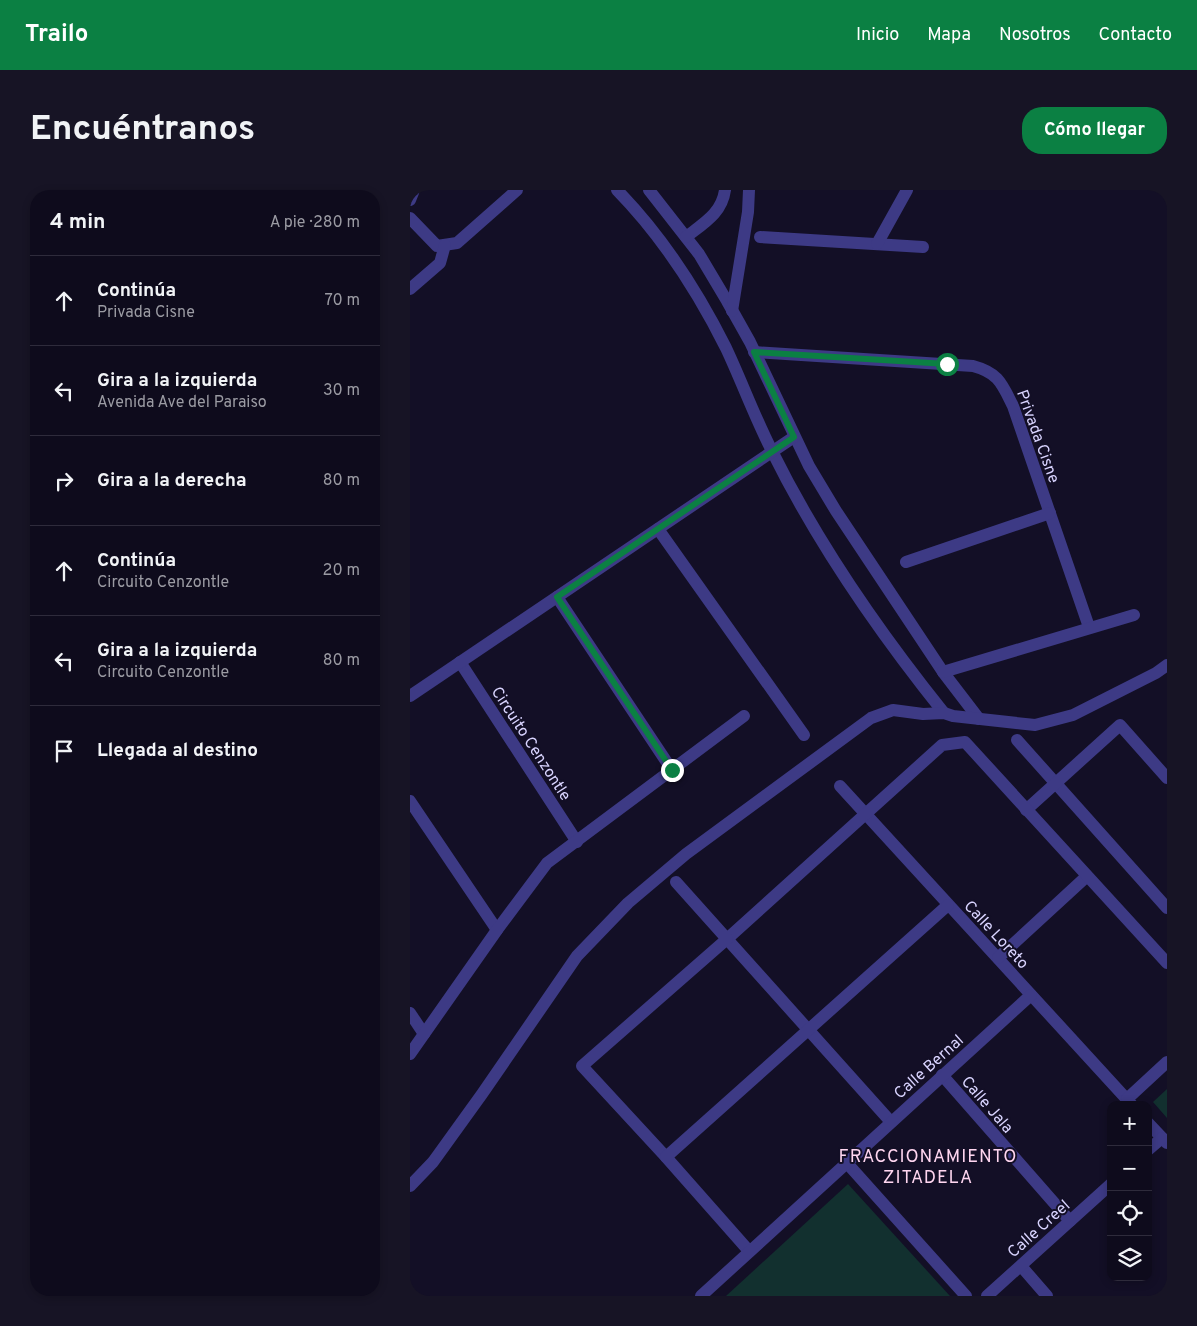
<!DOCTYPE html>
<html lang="es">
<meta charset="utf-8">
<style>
:root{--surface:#0e0b1c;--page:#171425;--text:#f1f3f6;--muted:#9b9ba3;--line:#2e2b3b;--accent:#0b8043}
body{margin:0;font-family:Overpass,sans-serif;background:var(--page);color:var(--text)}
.controls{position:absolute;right:15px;bottom:15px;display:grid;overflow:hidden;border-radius:10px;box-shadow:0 2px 8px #0003}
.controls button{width:45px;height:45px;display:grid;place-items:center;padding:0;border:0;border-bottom:1px solid var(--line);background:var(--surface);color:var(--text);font:25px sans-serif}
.stop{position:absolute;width:15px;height:15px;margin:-11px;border:4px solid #0b8043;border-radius:50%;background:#fff}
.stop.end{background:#0b8043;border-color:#fff;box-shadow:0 1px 5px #0008}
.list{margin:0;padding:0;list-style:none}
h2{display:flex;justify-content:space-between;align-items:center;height:65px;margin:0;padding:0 20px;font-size:21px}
h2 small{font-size:16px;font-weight:400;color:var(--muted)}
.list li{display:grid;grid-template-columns:32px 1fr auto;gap:15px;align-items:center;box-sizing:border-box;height:90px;padding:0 20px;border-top:1px solid var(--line)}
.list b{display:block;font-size:19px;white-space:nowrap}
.list p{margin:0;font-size:16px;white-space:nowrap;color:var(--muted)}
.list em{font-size:16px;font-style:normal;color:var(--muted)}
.icon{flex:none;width:28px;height:28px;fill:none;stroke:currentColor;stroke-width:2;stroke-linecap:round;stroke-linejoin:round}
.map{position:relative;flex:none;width:757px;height:1106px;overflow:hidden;border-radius:20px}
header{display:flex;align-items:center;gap:30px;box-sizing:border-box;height:70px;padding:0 25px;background:var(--accent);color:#fff}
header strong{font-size:24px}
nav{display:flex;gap:28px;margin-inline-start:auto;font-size:18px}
.intro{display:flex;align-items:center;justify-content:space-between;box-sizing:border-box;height:120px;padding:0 30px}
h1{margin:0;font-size:35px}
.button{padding:12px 22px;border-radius:20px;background:var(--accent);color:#fff;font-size:18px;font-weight:700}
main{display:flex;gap:30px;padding:0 30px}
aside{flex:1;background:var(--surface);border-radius:20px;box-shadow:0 2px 8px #0003}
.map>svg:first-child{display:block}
.green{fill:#12302f}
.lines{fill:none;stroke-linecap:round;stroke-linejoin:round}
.minor{stroke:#3d3a85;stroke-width:12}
.route{stroke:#0b8043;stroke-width:6}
.labels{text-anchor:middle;stroke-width:4;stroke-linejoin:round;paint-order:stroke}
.street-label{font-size:16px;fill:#d9d4ff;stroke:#130f26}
.neighbourhood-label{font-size:18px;letter-spacing:1px;fill:#ffd6f0;stroke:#130f26}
</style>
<header>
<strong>Trailo</strong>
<nav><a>Inicio</a><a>Mapa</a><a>Nosotros</a><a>Contacto</a></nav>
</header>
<div class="intro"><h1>Encuéntranos</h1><a class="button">Cómo llegar</a></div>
<main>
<aside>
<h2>4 min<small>A pie · 280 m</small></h2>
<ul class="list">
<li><svg class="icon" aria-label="ahead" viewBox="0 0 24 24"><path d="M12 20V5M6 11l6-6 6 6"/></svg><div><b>Continúa</b><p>Privada Cisne</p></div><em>70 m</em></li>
<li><svg class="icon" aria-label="left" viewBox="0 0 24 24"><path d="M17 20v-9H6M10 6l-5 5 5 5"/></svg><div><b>Gira a la izquierda</b><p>Avenida Ave del Paraiso</p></div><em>30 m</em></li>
<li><svg class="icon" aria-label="right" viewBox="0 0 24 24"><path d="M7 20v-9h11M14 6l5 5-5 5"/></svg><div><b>Gira a la derecha</b></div><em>80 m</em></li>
<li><svg class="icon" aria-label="ahead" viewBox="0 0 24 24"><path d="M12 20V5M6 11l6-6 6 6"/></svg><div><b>Continúa</b><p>Circuito Cenzontle</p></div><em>20 m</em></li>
<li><svg class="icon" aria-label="left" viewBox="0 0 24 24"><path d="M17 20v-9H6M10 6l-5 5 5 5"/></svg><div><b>Gira a la izquierda</b><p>Circuito Cenzontle</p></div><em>80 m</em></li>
<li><svg class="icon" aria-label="arrive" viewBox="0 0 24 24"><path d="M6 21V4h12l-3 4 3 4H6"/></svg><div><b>Llegada al destino</b></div></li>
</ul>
</aside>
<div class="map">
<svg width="757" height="1106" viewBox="0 0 757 1106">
<rect width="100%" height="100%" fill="#130f26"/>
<g class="green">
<path d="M757 899V928L743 912Z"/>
<path d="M438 994 540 1106H316Z"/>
</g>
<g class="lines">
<g class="minor">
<path d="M207 0C252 46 287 100 316 158 332 192 345 228 362 261 408 354 469 442 534 523"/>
<path d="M239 0 289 64 317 111 340 152 399 276 426 321 533 482 569 529"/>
<path d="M0 10 4 0"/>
<path d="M0 28 27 56 47 53 107 0"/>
<path d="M276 47C294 33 312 23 315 0"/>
<path d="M350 47 513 57"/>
<path d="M467 54 497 0"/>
<path d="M0 99 30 73 35 55"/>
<path d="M322 121 338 22 339 0"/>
<path d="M344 162 563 176C589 183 592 194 603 216L679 437"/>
<path d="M248 339 394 545"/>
<path d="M496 372 640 323"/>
<path d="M147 407 262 580"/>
<path d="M50 472 167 652"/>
<path d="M533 482 724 425"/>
<path d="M0 506 384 247"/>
<path d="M607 550 757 718"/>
<path d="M430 596 722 915"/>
<path d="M0 611 87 740"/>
<path d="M616 620 710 535 757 588"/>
<path d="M588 768 676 687"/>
<path d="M0 823 14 844"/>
<path d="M0 864 87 740 137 673 334 526"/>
<path d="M532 885 660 1031"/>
<path d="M717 909 757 872"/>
<path d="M481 932 317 749 532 555 555 552 757 773"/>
<path d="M738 933 757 953"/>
<path d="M738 960 752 948"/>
<path d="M256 967 172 876 317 749 266 692"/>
<path d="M436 972 556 1106"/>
<path d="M0 996 23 972 72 904 167 766 218 713 276 664 461 528 483 520 513 524 534 523 543 526 625 535 663 525 746 483 757 475"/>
<path d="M339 1061 256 967 538 715"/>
<path d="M611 1076 637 1106"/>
<path d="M291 1106 621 805"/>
<path d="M577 1106 701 994"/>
</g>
</g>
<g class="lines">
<path class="route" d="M262 580 147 407 384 247 344 162 537 174"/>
</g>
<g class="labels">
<g class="street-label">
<text transform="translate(629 246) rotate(70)" y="6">Privada Cisne</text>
<text transform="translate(122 553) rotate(57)" y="6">Circuito Cenzontle</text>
<text transform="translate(587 744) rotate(47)" y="6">Calle Loreto</text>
<text transform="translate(518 876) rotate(-42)" y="6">Calle Bernal</text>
<text transform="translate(578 914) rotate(49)" y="6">Calle Jala</text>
<text transform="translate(628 1038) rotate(-42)" y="6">Calle Creel</text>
</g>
<g class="neighbourhood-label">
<text x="518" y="972">FRACCIONAMIENTO<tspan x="518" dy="21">ZITADELA</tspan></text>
</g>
</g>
</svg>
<div class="controls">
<button>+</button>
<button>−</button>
<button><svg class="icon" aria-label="locate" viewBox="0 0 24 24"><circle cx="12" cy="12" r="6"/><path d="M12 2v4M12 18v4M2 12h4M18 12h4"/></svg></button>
<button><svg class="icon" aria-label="layers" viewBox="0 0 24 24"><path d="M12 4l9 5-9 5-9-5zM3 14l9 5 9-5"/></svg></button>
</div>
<div class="stop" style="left:537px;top:174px"></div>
<div class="stop end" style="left:262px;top:580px"></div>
</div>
</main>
